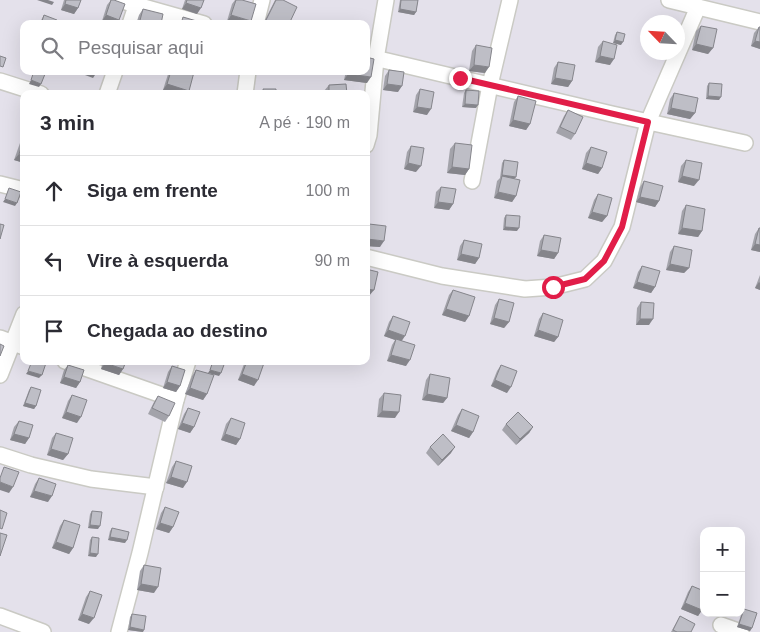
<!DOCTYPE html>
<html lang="pt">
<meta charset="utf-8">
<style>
:root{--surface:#fff;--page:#f2f2f3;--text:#2b2b33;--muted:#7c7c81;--line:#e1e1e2}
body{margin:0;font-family:Arial,sans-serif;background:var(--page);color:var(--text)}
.controls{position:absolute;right:15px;bottom:15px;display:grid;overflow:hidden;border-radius:10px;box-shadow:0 5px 20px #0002}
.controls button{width:45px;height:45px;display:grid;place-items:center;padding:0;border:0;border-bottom:1px solid var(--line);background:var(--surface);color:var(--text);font:25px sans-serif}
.compass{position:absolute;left:640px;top:15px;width:45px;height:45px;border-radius:50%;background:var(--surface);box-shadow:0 5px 20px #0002;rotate:295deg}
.stop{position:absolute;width:15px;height:15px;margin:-11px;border:4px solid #e11d48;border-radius:50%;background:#fff}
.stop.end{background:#e11d48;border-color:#fff;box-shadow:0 1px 5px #0008}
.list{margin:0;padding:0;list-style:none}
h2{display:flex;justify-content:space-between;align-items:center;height:65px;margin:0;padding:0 20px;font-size:21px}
h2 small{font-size:16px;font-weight:400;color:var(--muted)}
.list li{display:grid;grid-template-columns:32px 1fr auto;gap:15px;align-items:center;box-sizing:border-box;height:70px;padding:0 20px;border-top:1px solid var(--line)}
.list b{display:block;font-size:19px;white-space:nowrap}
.list em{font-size:16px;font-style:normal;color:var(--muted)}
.icon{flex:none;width:28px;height:28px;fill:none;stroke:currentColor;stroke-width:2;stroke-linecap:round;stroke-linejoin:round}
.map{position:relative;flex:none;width:760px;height:632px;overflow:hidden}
.search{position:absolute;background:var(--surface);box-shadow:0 5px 20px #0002;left:20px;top:20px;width:350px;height:55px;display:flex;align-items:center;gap:12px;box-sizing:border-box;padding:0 18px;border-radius:10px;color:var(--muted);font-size:19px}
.panel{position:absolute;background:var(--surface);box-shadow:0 5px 20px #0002;left:20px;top:90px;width:350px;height:275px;border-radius:10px}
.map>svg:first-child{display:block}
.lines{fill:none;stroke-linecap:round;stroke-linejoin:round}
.street-casing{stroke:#cacac4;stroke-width:18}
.street{stroke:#fff;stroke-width:15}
.wall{fill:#a3a3aa}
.shaded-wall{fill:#85858b}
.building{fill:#bebec6;stroke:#85858b}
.route{stroke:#e11d48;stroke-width:6}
</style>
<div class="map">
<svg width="760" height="632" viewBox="0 0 760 632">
<rect width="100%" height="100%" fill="#e4e1eb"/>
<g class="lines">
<g class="street-casing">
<g id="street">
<path d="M119 0 204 24"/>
<path d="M669 0 760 22"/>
<path d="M130 24 138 0"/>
<path d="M256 24 262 0"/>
<path d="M366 56 612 114 745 143"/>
<path d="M0 81 41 94"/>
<path d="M107 94 115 71"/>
<path d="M245 94 248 71"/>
<path d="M366 145 369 135 376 59 386 0"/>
<path d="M472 181 490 85 510 0"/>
<path d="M0 184 24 190"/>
<path d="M366 257 442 276 525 289 553 287 585 279 604 261 622 227 648 122 698 7"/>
<path d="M0 338 24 347"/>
<path d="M65 361 176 400"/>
<path d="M0 375 24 314"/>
<path d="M0 455 31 465 91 479 156 487"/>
<path d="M0 616 43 632"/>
<path d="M721 625 741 632"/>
<path d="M119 632 140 553 176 400 188 361"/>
</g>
</g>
<use href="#street" class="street"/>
</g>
<g class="wall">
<path d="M64 0H81L78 8 74 14 61 10Z"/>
<path d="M111 0 119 20 102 21 107 5Z"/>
<path d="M185 0H204L197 14 182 9Z"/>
<path d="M235 0H242L227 21 232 4Z"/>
<path d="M275 0H283L289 24H263Z"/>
<path d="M400 0H418L416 12 414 15 398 12Z"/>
<path d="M143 9 161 24H136L139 15Z"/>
<path d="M44 15 56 24H39Z"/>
<path d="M701 26 713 48 708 54 692 50 696 31Z"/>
<path d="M759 27H760V49L751 46 754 33Z"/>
<path d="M617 32 621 45 613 43 615 35Z"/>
<path d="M603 41 610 65 595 62 598 47Z"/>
<path d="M476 45 485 73 469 71 472 51Z"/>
<path d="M558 62 572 81 568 87 551 84 554 68Z"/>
<path d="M389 70 398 92 383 90 385 76Z"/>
<path d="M169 71H190L189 91 187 94H175L163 90Z"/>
<path d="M346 71H366L367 83 344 80Z"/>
<path d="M709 83 719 100 706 99 707 86Z"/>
<path d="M329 85 347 94H324V91Z"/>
<path d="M420 89 427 115 413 112 416 95Z"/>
<path d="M466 90 476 108 462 107 464 93Z"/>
<path d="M674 93 695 113 690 119 667 114 670 99Z"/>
<path d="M518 96 530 124 526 130 509 126 514 102Z"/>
<path d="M568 110 575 134 571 140 556 133 564 116Z"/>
<path d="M24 138V163L14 160 20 143Z"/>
<path d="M455 143 469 169 465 175 447 173 450 149Z"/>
<path d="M411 146 416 172 404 169 407 152Z"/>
<path d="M591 147 602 168 598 174 582 169 586 153Z"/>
<path d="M504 160 516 177 514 178 516 196 512 202 494 198 497 181 500 178 502 163Z"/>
<path d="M686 160 694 186 678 182 681 166Z"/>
<path d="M644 181 659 201 655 207 636 202 640 187Z"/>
<path d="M441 187 453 204 449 210 434 208 436 192Z"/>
<path d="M598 194 607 216 602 222 588 218 594 200Z"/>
<path d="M686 205 702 231 698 237 678 234 682 211Z"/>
<path d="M506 215 517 231 503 230 504 218Z"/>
<path d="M369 224 380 247 366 246V228Z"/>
<path d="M759 228 760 252 751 250 755 234Z"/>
<path d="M544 235 558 253 554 259 537 256 540 241Z"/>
<path d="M464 240 479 258 475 264 457 260 460 246Z"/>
<path d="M674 246 689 268 684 273 666 270 670 252Z"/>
<path d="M24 248V259L20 258Z"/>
<path d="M642 266 655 287 651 293 633 288 638 272Z"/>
<path d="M760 275V290L755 288Z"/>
<path d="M453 290 469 316 465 322 442 315 449 295Z"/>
<path d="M499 299 509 322 504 328 490 324 495 305Z"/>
<path d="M641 302 649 325H636L637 308Z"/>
<path d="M543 313 558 337 554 342 534 336 539 319Z"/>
<path d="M393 316 401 341 406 366 387 361 392 345 395 340 384 336 389 322Z"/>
<path d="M103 361H126L123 369 119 375 101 369Z"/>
<path d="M245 361H259L254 386 238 380 244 364Z"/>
<path d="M68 365 80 382 76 388 60 383 64 370Z"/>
<path d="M501 365 507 393 491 386 497 371Z"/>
<path d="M172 366 180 386 176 392 163 388 168 372Z"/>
<path d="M196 370 207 394 203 400 185 394 192 376Z"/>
<path d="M430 374 447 398 443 403 422 400 426 380Z"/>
<path d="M31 387 36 406 34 409 23 406 29 390Z"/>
<path d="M384 393 395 418 377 417 379 399Z"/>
<path d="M72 395 77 423 62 418 68 401Z"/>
<path d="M158 396 169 416 165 422 148 414 154 402Z"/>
<path d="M188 408 194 427 190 433 178 429 184 414Z"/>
<path d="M462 409 473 432 469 438 451 431 458 415Z"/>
<path d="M231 418 240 439 236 445 221 440 226 424Z"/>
<path d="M19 421 29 438 25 444 10 440 14 427Z"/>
<path d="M506 424 533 427 529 433 516 445 502 430Z"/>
<path d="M56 433 68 454 63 460 47 455 52 438Z"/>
<path d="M430 447 451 453 438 466 426 453Z"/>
<path d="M176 461 183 488 166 483 172 467Z"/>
<path d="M39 478 48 502 30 497 35 484Z"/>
<path d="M165 507 173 527 169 533 156 529 161 513Z"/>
<path d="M92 511 98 529 88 528 90 514Z"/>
<path d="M64 520 73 548 69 554 52 548 60 526Z"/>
<path d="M112 528 125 543 108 540 110 531Z"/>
<path d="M92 537 96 557 88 556 90 540Z"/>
<path d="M144 565 154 593 137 590 140 571Z"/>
<path d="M692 586 702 610 698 616 681 609 688 592Z"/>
<path d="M90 591 89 624 78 620 86 597Z"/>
<path d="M744 609 752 628 750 631 737 627 742 612Z"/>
<path d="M132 614 143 632 128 630 130 617Z"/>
<path d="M680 616 691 632H671Z"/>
</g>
<g class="shaded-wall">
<path d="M37 0H48L54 2 52 5Z"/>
<path d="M186 3 201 8 197 14 182 9Z"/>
<path d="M65 4 78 8 74 14 61 10Z"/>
<path d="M400 9 416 12 414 15 398 12Z"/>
<path d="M106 15 119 20 116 24H110L102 21Z"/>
<path d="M231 15 251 21 249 24H237L227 21Z"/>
<path d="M615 40 623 42 621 45 613 43Z"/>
<path d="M755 41 760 42V49L751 46Z"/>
<path d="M696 44 713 48 708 54 692 50Z"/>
<path d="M600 56 614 59 610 65 595 62Z"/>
<path d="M474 65 489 67 485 73 469 71Z"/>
<path d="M78 71H96L97 72 93 78 77 72Z"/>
<path d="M348 74 371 77 367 83 344 80Z"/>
<path d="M555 78 572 81 568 87 551 84Z"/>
<path d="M31 80 41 84 39 87 29 84Z"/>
<path d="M167 84 189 91 187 94H175L163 90Z"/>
<path d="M387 84 402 86 398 92 383 90Z"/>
<path d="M708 96 721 97 719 100 706 99Z"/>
<path d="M465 104 478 105 476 108 462 107Z"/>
<path d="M417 107 431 109 427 115 413 112Z"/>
<path d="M671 108 695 113 690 119 667 114Z"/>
<path d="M513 120 530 124 526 130 509 126Z"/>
<path d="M19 154 24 156V163L14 160Z"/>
<path d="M408 163 421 166 416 172 404 169Z"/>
<path d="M586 163 602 168 598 174 582 169Z"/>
<path d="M452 167 469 169 465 175 447 173Z"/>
<path d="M502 175 516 177 513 180 502 176 500 178Z"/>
<path d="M682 176 699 180 694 186 678 182Z"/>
<path d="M498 192 516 196 512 202 494 198Z"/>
<path d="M640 197 659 201 655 207 636 202Z"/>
<path d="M5 199 17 203 15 206 3 202Z"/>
<path d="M438 202 453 204 449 210 434 208Z"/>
<path d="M592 212 607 216 602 222 588 218Z"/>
<path d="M505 227 519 228 517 231 503 230Z"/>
<path d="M682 228 702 231 698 237 678 234Z"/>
<path d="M367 239 384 241 380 247 366 246Z"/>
<path d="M755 244 760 245V252L751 250Z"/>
<path d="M541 250 558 253 554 259 537 256Z"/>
<path d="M24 253V259L20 258Z"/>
<path d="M461 254 479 258 475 264 457 260Z"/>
<path d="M670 264 689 268 684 273 666 270Z"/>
<path d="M637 282 655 287 651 293 633 288Z"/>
<path d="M759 282 760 283V290L755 288Z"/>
<path d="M366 289 374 290 369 296H366Z"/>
<path d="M446 309 469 316 465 322 442 315Z"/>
<path d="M494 318 509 322 504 328 490 324Z"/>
<path d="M640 319H653L649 325H636Z"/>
<path d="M388 330 405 336 401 342 384 336Z"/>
<path d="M538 330 558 337 554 342 534 336Z"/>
<path d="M391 355 410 360 406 366 387 361Z"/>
<path d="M105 363 123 369 119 375 101 369Z"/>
<path d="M210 370 221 373 219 376 208 373Z"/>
<path d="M28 371 42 375 39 378 26 374Z"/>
<path d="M242 374 258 380 254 386 238 380Z"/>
<path d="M64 377 80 382 76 388 60 383Z"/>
<path d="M495 380 511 387 507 393 491 386Z"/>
<path d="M167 382 180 386 176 392 163 388Z"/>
<path d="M190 388 207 394 203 400 185 394Z"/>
<path d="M427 394 447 398 443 403 422 400Z"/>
<path d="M25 403 36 406 34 409 23 406Z"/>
<path d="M382 411 399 412 395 418 377 417Z"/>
<path d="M66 412 81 417 77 423 62 418Z"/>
<path d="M182 423 194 427 190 433 178 429Z"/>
<path d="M456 425 473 432 469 438 451 431Z"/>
<path d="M533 427 529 433 516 445 520 439Z"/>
<path d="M14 434 29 438 25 444 10 440Z"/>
<path d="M225 434 240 439 236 445 221 440Z"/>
<path d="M455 447 451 453 438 466 442 460Z"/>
<path d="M51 449 68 454 63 460 47 455Z"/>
<path d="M171 477 187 482 183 488 166 483Z"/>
<path d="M0 482 13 487 9 493 0 490Z"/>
<path d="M34 491 52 496 48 502 30 497Z"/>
<path d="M160 523 173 527 169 533 156 529Z"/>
<path d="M90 525 100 526 98 529 88 528Z"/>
<path d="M110 537 127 540 125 543 108 540Z"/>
<path d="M56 542 73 548 69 554 52 548Z"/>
<path d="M90 553 98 554 96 557 88 556Z"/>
<path d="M141 584 158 587 154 593 137 590Z"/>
<path d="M685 603 702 610 698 616 681 609Z"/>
<path d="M82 614 94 618 89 624 78 620Z"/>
<path d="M739 624 752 628 750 631 737 627Z"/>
<path d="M130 627 144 630 143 632 128 630Z"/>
</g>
<g class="building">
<path d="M66 0H81L78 8 65 4Z"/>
<path d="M111 0H114L125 4 119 20 106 15Z"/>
<path d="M187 0H204L201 8 186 3Z"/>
<path d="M236 0H242L256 4 251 21 231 15Z"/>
<path d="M276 0H283L297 7 289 24H264Z"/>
<path d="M401 0H418L416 12 400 9Z"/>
<path d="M143 9 163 14 161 24H139Z"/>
<path d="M44 15 57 20 56 24H41Z"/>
<path d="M183 17 200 22V24H181Z"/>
<path d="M701 26 717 29 713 48 696 44Z"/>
<path d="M759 27H760V42L755 41Z"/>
<path d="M366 31H369L367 43H366Z"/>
<path d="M617 32 625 34 623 42 615 40Z"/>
<path d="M603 41 617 45 614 59 600 56Z"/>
<path d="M476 45 492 48 489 67 474 65Z"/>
<path d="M0 56 6 58 3 67 0 66Z"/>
<path d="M366 57 374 59 371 77 348 74 349 71H366Z"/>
<path d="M558 62 575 65 572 81 555 78Z"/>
<path d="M389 70 404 72 402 86 387 84Z"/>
<path d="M34 71 45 74 41 84 31 80Z"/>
<path d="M171 71H190L194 72 189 91 167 84Z"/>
<path d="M709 83 722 84 721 97 708 96Z"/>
<path d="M346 84 347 94H329V85Z"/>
<path d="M263 89H276V94H264Z"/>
<path d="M420 89 434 92 431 109 417 107Z"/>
<path d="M466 90 479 91 478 105 465 104Z"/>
<path d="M674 93 698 98 695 113 671 108Z"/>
<path d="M518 96 536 101 530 124 513 120Z"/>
<path d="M568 110 583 117 575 134 560 127Z"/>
<path d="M24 139V156L19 154Z"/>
<path d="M455 143 472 145 469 169 452 167Z"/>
<path d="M411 146 424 148 421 166 408 163Z"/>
<path d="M591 147 607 152 602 168 586 163Z"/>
<path d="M504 160 518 162 516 177 502 175Z"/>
<path d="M686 160 702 163 699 180 682 176Z"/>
<path d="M502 176 520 180 516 196 498 192Z"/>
<path d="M644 181 663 186 659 201 640 197Z"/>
<path d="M441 187 456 189 453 204 438 202Z"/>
<path d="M9 188 21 192 17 203 5 199Z"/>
<path d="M598 194 612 198 607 216 592 212Z"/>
<path d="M686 205 705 209 702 231 682 228Z"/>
<path d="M506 215 520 216 519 228 505 227Z"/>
<path d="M0 224 4 225 0 239Z"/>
<path d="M369 224 386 226 384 241 367 239Z"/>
<path d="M759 228H760V245L755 244Z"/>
<path d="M544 235 561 238 558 253 541 250Z"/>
<path d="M464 240 482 244 479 258 461 254Z"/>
<path d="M674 246 692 250 689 268 670 264Z"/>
<path d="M642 266 660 271 655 287 637 282Z"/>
<path d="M366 269 378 272 374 290 366 289Z"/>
<path d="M453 290 475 297 469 316 446 309Z"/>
<path d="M499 299 514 303 509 322 494 318Z"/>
<path d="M641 302 654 303 653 319H640Z"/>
<path d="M543 313 563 320 558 337 538 330Z"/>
<path d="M393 316 410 322 405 336 388 330Z"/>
<path d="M396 339 415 345 410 360 391 355Z"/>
<path d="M0 344 4 346 0 356Z"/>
<path d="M32 361H42L46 363 42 375 28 371Z"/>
<path d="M105 361H126L123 369 105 363Z"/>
<path d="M213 361 225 362 221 373 210 370Z"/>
<path d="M247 361H259L264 363 258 380 242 374Z"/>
<path d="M68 365 84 370 80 382 64 377Z"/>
<path d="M501 365 517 371 511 387 495 380Z"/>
<path d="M172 366 185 370 180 386 167 382Z"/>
<path d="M196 370 214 375 207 394 190 388Z"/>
<path d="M430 374 450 378 447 398 427 394Z"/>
<path d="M31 387 41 390 36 406 25 403Z"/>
<path d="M384 393 401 395 399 412 382 411Z"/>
<path d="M72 395 87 400 81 417 66 412Z"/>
<path d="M158 396 175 403 169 416 152 408Z"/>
<path d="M188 408 200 412 194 427 182 423Z"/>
<path d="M462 409 479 416 473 432 456 425Z"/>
<path d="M518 412 533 427 520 439 506 424Z"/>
<path d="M231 418 245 423 240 439 225 434Z"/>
<path d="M19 421 33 425 29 438 14 434Z"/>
<path d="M56 433 73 438 68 454 51 449Z"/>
<path d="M443 434 455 447 442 460 430 447Z"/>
<path d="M176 461 192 466 187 482 171 477Z"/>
<path d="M4 467 19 472 13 487 0 482V478Z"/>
<path d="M39 478 56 484 52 496 34 491Z"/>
<path d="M165 507 179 512 173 527 160 523Z"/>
<path d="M0 510 7 513 2 529 0 528Z"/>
<path d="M92 511 102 512 100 526 90 525Z"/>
<path d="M64 520 80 525 73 548 56 542Z"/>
<path d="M112 528 129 532 127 540 110 537Z"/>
<path d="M0 533 7 535 0 556Z"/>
<path d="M92 537 99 538 98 554 90 553Z"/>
<path d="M144 565 161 568 158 587 141 584Z"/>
<path d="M692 586 704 591V605L702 610 685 603Z"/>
<path d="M90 591 102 595 94 618 82 614Z"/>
<path d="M744 609 757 613 752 628 739 624Z"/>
<path d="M132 614 146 616 144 630 130 627Z"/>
<path d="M680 616 695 624 691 632H677L673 630Z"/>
</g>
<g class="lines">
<path class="route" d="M460 78 648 122 622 227 604 261 585 279 553 287"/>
</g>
</svg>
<div class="controls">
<button>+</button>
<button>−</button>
</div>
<svg class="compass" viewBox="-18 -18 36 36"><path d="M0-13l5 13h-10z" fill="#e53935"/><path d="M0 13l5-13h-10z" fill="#7c7c81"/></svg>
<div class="stop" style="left:553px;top:287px"></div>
<div class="stop end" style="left:460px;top:78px"></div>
<div class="search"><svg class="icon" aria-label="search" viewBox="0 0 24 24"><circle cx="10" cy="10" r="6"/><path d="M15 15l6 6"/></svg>Pesquisar aqui</div>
<section class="panel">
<h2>3 min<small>A pé · 190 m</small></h2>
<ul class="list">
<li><svg class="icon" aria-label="ahead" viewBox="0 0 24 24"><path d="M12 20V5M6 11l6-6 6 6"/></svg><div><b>Siga em frente</b></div><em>100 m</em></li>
<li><svg class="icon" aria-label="left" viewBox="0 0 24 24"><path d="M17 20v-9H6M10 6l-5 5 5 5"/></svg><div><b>Vire à esquerda</b></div><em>90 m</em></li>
<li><svg class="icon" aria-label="arrive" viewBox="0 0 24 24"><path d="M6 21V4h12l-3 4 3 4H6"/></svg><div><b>Chegada ao destino</b></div></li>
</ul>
</section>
</div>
